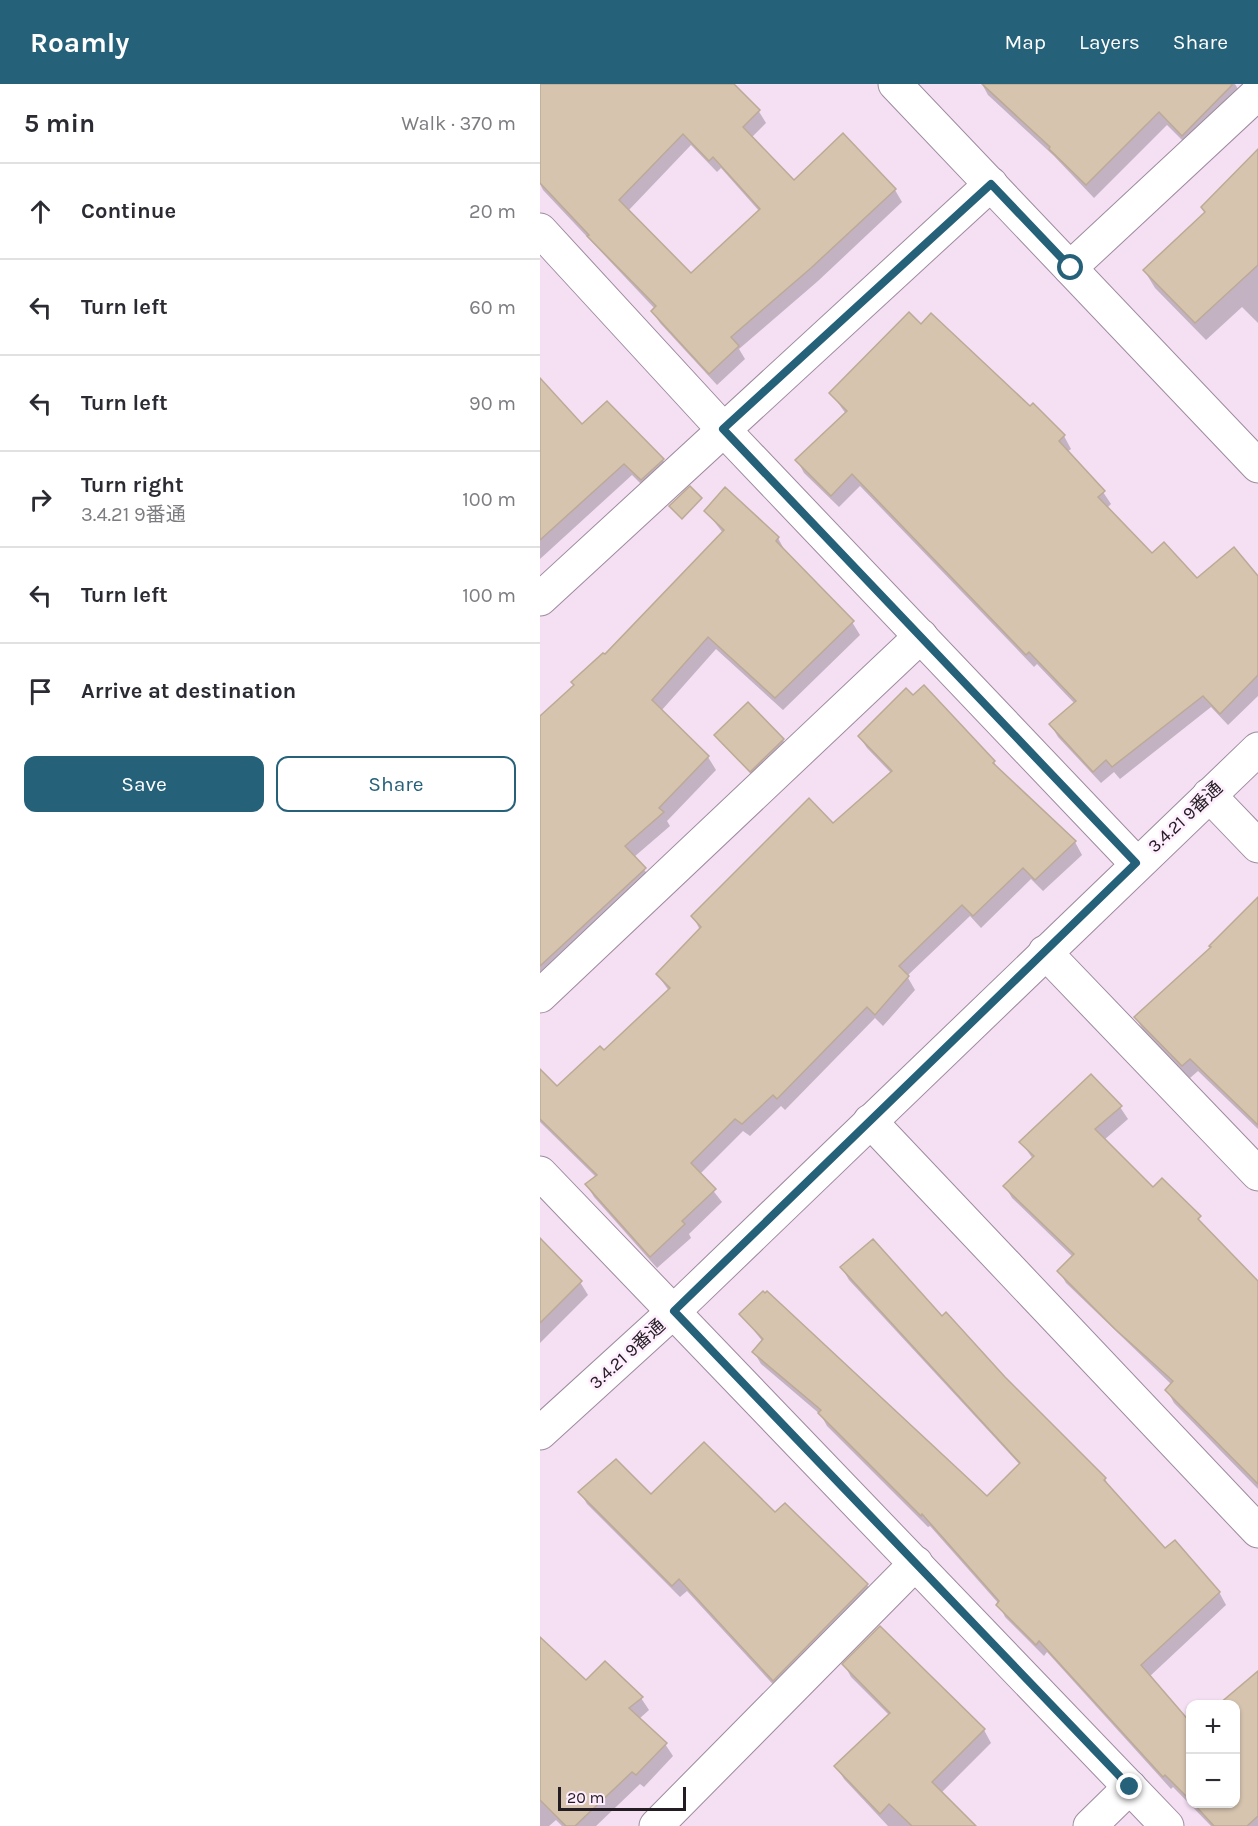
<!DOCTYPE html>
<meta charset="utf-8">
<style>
:root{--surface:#fff;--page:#f7f7f7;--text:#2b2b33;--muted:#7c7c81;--line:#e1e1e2;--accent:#26617a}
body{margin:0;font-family:Karla,"Noto Sans JP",sans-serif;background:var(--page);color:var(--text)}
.controls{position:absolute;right:18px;bottom:18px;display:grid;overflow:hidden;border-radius:12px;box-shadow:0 2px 4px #0004}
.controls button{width:54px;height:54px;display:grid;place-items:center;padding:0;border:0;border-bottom:2px solid var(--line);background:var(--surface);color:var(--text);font:30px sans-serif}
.scale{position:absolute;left:18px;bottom:15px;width:128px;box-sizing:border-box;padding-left:6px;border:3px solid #231c23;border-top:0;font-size:16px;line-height:21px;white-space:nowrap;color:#231c23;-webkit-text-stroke:4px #ffeefe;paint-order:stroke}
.stop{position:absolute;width:18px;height:18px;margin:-14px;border:4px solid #26617a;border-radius:50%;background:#fff}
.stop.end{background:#26617a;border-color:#fff;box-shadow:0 2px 6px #0008}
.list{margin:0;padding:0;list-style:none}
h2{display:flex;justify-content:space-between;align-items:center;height:78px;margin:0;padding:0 24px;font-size:26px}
h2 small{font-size:20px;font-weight:400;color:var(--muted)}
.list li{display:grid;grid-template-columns:39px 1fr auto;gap:18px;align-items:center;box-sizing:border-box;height:96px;padding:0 24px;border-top:2px solid var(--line)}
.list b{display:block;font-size:22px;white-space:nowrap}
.list p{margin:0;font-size:20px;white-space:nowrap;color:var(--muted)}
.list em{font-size:20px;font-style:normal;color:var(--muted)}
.actions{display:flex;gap:12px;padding:18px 24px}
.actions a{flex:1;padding:14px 0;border:2px solid var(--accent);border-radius:12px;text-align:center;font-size:21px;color:var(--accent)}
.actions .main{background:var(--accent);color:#fff}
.icon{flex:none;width:33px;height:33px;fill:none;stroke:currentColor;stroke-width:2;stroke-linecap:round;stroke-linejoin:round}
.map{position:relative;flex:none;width:718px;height:1742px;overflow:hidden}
header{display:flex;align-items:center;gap:36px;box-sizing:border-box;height:84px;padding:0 30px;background:var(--accent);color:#fff}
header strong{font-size:28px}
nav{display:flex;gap:33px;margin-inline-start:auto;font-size:21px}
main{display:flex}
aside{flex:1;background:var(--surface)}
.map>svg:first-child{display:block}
.shadow{fill:#0003;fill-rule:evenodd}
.building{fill:#d6c4af;stroke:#bcaa96;stroke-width:1.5;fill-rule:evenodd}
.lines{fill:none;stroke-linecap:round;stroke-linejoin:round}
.street-casing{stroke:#9e8b9e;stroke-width:35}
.secondary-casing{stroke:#9e8b9e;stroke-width:35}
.street{stroke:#fff;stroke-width:33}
.secondary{stroke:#fff;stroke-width:33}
.route{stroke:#26617a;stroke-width:8}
.labels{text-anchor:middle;stroke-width:5;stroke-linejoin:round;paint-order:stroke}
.street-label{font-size:18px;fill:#231c23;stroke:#ffeefe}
</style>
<header>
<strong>Roamly</strong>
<nav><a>Map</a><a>Layers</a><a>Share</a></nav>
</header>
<main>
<aside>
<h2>5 min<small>Walk · 370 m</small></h2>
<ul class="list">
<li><svg class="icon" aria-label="ahead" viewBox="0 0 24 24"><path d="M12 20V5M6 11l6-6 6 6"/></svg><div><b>Continue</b></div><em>20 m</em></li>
<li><svg class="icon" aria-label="left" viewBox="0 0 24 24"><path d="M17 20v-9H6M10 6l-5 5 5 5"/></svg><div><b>Turn left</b></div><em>60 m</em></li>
<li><svg class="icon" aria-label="left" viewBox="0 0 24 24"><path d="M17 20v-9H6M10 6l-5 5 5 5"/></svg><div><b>Turn left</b></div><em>90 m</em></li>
<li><svg class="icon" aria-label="right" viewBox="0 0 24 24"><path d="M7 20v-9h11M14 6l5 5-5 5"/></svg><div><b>Turn right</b><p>3.4.21 9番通</p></div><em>100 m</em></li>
<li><svg class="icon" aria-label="left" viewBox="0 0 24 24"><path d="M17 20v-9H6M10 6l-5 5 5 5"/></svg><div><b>Turn left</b></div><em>100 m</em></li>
<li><svg class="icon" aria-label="arrive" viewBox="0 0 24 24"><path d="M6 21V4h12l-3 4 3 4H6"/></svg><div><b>Arrive at destination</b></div></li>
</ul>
<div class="actions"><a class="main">Save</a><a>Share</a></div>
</aside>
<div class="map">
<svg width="718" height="1742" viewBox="0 0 718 1742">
<rect width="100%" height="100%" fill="#f4dff3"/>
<g class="shadow">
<path d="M0 0H193L218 26 226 39 211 54 254 98 355 106 362 118 278 197 199 265 205 275 177 301 120 239 112 227 115 225 3 106 0 100ZM151 61 177 88 181 84 220 128 151 191 88 127Z"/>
<path d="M442 0H695L702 12 651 65 627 41 554 114 514 72 448 11Z"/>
<path d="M718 71V239L702 223 666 256 615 204 604 186 666 129Z"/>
<path d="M381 243 524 352 531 365 527 368 563 408 571 420 567 424 612 471 657 496 718 494V612L688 641 671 623 580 695 574 688 561 699 518 653 511 641 535 620 497 580 494 583 320 402 299 423 264 389 257 376 306 330 291 309Z"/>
<path d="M0 298 42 343 67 319 123 376 130 388 109 408 92 391 0 475Z"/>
<path d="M166 427 238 454 245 467 312 538 320 551 243 626 176 565 121 627 168 673 176 686 127 737 130 742 94 773 113 797 0 907V634L65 573 183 449Z"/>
<path d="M176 651 243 656 246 662 214 693Z"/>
<path d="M319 652 454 678 459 687 535 758 542 771 503 807 491 795 441 844 430 832 367 892 375 906 343 942 335 934 245 1026 241 1022 210 1052 203 1047 160 1090 182 1118 149 1150 151 1154 117 1184 54 1113 47 1101 56 1093 0 1038V1019L65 968 129 907 117 890 160 846 153 832 293 741 351 689 327 664Z"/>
<path d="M718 845V1045L658 987 650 994 603 946 596 934Z"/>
<path d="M580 1023 588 1035 564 1056 613 1105 622 1096 718 1198V1405L634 1319 627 1306 632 1301 526 1199 519 1187 533 1173 472 1114 465 1102 493 1075 481 1058Z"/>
<path d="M0 1156 40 1198 48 1211 0 1259Z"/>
<path d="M302 1184 402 1234 565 1395 572 1408 625 1467 679 1508 686 1521 609 1593 650 1641V1720H696V1620H681L718 1589V1742H671L633 1703 631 1705 507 1568 504 1572 465 1533 459 1520 390 1442 388 1443 287 1342 281 1331 221 1280 214 1268 223 1258 201 1230 447 1414 480 1381 309 1196Z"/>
<path d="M40 1408 111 1412 235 1430 245 1421 327 1501 335 1514 241 1609 147 1507 140 1513 47 1420Z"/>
<path d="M340 1544 444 1646 451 1659 401 1709 434 1742H348L304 1695 296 1682 350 1632 311 1593 304 1580Z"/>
<path d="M0 1555 46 1598 101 1614 109 1626 99 1635 125 1660 133 1672 104 1703 100 1700 56 1742H22L16 1736 9 1742H0Z"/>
</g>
<g class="building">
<path d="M0 0H194L220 26 203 43 254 96 303 49 356 105 271 184 191 253 199 262 169 290 111 227 116 222 47 152 49 151 0 99ZM143 50 169 77 173 73 220 125 151 189 79 116Z"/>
<path d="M442 0H693L642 52 619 28 546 101 509 65 510 63Z"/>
<path d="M718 65V181L655 239 603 186 665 128 661 123Z"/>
<path d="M369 228 381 240 391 229 490 322 493 319 525 351 519 357 565 407 558 413 612 469 624 458 657 494 694 463 718 492V591L680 630 663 612 572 683 566 676 553 688 509 640 536 617 489 568 486 571 312 390 291 412 255 376 307 327 289 309Z"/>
<path d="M0 294 42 340 67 317 124 375 101 396 84 380 0 456Z"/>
<path d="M150 402 162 414 142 435 129 422Z"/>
<path d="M185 403 239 453 236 457 314 537 235 614 168 553 112 616 169 672 119 724 124 728 85 762 106 784 0 882V632L34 601 31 598 63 569 65 570 184 446 164 427Z"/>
<path d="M384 601 455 677 453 679 536 757 495 796 483 784 433 832 422 821 359 882 369 892 335 931 327 923 237 1015 233 1011 202 1040 195 1035 151 1079 176 1105 142 1137 145 1140 110 1173 45 1100 57 1091 0 1035V985L17 1002 60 962 64 966 130 904 116 890 161 843 151 832 269 714 293 739 352 687 318 652 366 604 373 611Z"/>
<path d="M208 618 244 655 210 688 174 651Z"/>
<path d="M718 813V1041L650 975 642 982 594 933 671 863 669 862Z"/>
<path d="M551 990 582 1022 555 1045 613 1103 622 1094 661 1132 658 1135 718 1197V1400L625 1306 633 1297 575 1245 517 1187 534 1170 463 1102 494 1072 479 1058Z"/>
<path d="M0 1154 42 1197 0 1239Z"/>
<path d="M333 1155 402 1232 406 1228 465 1293 566 1394 564 1396 625 1464 635 1456 680 1508 601 1581 651 1639V1717L625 1691 623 1693 499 1557 496 1561 456 1521 459 1517 382 1430 381 1432 278 1329 281 1326 212 1268 223 1255 199 1230 223 1207 225 1209 227 1207 447 1412 480 1379 300 1183Z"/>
<path d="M164 1358 235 1428 245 1419 328 1500 233 1597 139 1495 132 1502 38 1408 76 1375 111 1410Z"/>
<path d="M340 1542 445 1645 392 1698 436 1742H372L349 1720 340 1730 294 1682 350 1629 302 1580Z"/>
<path d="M0 1553 46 1596 65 1577 103 1613 89 1624 127 1659 96 1691 92 1688 35 1742H26L0 1716Z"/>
<path d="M718 1587V1732L707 1742H674L653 1719H696V1620H679Z"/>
</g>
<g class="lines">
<g class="street-casing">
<g id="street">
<path d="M0 146 183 345 596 779"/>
<path d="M530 184 718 9"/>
<path d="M0 515 451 100"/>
<path d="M669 711 718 762"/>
<path d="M505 868 718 1090"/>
<path d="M0 912 381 552"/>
<path d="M330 1037 718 1447"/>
<path d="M0 1089 627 1742"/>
<path d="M116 1742 376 1479"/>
<path d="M550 1742 590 1703"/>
</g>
</g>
<g class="secondary-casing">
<g id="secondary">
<path d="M355 0 718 382"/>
<path d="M0 1349 134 1227 718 665"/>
</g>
</g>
<use href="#street" class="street"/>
<use href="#secondary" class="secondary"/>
</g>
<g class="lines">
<path class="route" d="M531 184 451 100 183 345 596 779 134 1227 590 1703"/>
</g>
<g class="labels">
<g class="street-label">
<text transform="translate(645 733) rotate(-43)" y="6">3.4.21 9番通</text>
<text transform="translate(87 1270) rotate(-42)" y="6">3.4.21 9番通</text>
</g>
</g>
</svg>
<div class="controls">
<button>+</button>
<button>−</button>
</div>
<div class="scale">20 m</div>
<div class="stop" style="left:531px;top:184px"></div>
<div class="stop end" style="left:590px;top:1703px"></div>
</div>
</main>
